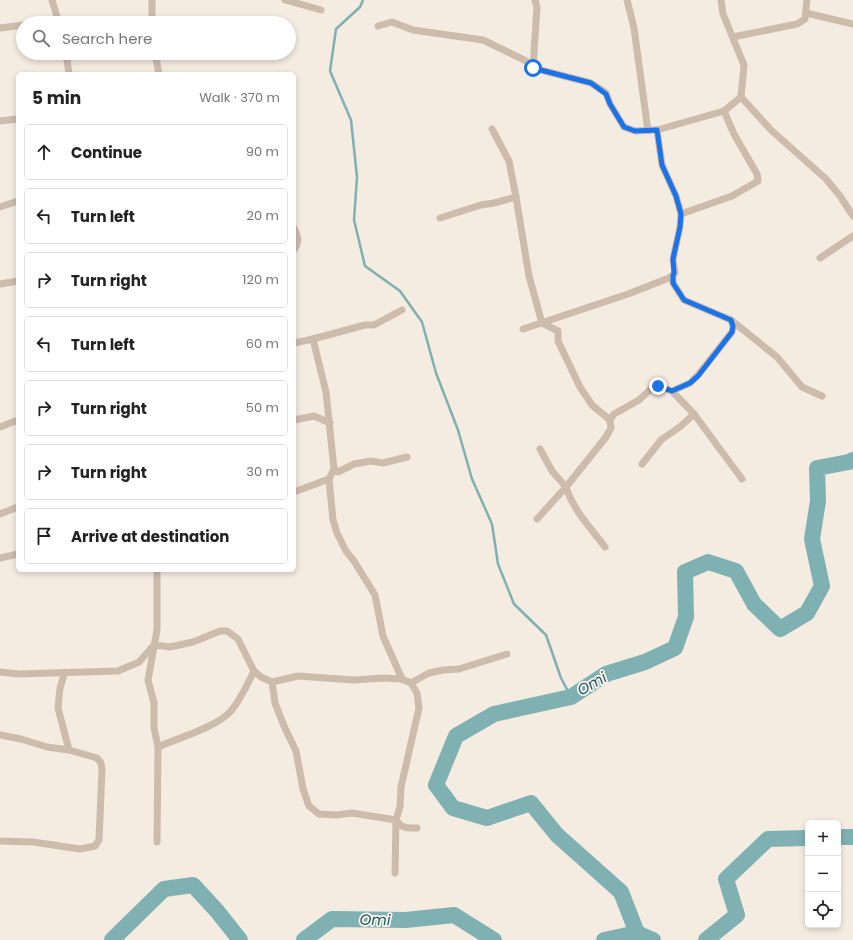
<!DOCTYPE html>
<meta charset="utf-8">
<style>
:root{--surface:#fff;--page:#f6f6f6;--text:#222;--muted:#767676;--line:#e0e0e0}
body{margin:0;font-family:Poppins,sans-serif;background:var(--page);color:var(--text)}
.controls{position:absolute;right:12px;bottom:12px;display:grid;overflow:hidden;border-radius:6px;box-shadow:0 2px 6px #0003}
.controls button{width:36px;height:36px;display:grid;place-items:center;padding:0;border:0;border-bottom:1px solid var(--line);background:var(--surface);color:var(--text);font:20px sans-serif}
.stop{position:absolute;width:12px;height:12px;margin:-9px;border:3px solid #1a73e8;border-radius:50%;background:#fff}
.stop.end{background:#1a73e8;border-color:#fff;box-shadow:0 1px 4px #0008}
.list{margin:0;padding:0;list-style:none}
h2{display:flex;justify-content:space-between;align-items:center;height:52px;margin:0;padding:0 16px;font-size:17px}
h2 small{font-size:13px;font-weight:400;color:var(--muted)}
.list li{display:grid;grid-template-columns:26px 1fr auto;gap:12px;align-items:center;box-sizing:border-box;height:56px;margin:0 8px 8px;padding:0 8px;border:1px solid var(--line);border-radius:6px}
.list b{display:block;font-size:15px;white-space:nowrap}
.list em{font-size:13px;font-style:normal;color:var(--muted)}
.icon{flex:none;width:22px;height:22px;fill:none;stroke:currentColor;stroke-width:2;stroke-linecap:round;stroke-linejoin:round}
.map{position:relative;flex:none;width:853px;height:940px;overflow:hidden}
.search{position:absolute;background:var(--surface);box-shadow:0 2px 6px #0003;left:16px;top:16px;width:280px;height:44px;display:flex;align-items:center;gap:10px;box-sizing:border-box;padding:0 14px;border-radius:22px;color:var(--muted);font-size:15px}
.panel{position:absolute;background:var(--surface);box-shadow:0 2px 6px #0003;left:16px;top:72px;width:280px;height:500px;border-radius:6px}
.map>svg:first-child{display:block}
.lines{fill:none;stroke-linecap:round;stroke-linejoin:round}
.stream{stroke:#7fb0b2;stroke-width:2.5}
.river{stroke:#7fb0b2;stroke-width:16}
.minor{stroke:#cdbbac;stroke-width:7}
.route{stroke:#1a73e8;stroke-width:5}
.labels{text-anchor:middle;stroke-width:3.5;stroke-linejoin:round;paint-order:stroke}
.water-label{font-size:15px;font-style:italic;fill:#1f5a5e;stroke:#fbf5ee}
</style>
<div class="map">
<svg width="853" height="940" viewBox="0 0 853 940">
<rect width="100%" height="100%" fill="#f4ebe1"/>
<g class="lines">
<path class="stream" d="M363 0 360 7 336 29 330 71 351 120 357 177 354 220 365 266 400 291 422 322 436 373 458 430 472 479 492 524 498 564 514 604 546 635 561 678 571 697"/>
<g class="river">
<path d="M838 837H853"/>
<path d="M637 933 653 940"/>
<path d="M112 940 164 889 193 885 217 911 240 940"/>
<path d="M304 940 332 919 406 920 454 915 494 940"/>
<path d="M604 940 637 933 621 892 557 835 531 803 487 818 453 808 436 785 456 736 494 714 571 697 606 674 645 662 675 648 686 617 685 572 708 562 736 571 754 604 780 629 807 613 822 586 812 539 818 501 817 468 849 462 853 460"/>
<path d="M706 940 737 915 726 879 768 839 808 838"/>
</g>
<g class="minor">
<path d="M52 0 59 23"/>
<path d="M285 0 321 10"/>
<path d="M627 0 634 28 648 131"/>
<path d="M806 13 853 24"/>
<path d="M35 23 59 20"/>
<path d="M152 23V0"/>
<path d="M378 26 392 22 413 30 483 40 526 61 533 68 591 83 606 93 610 104 624 127 635 131 657 130 724 111 741 97 744 65 723 14 721 0"/>
<path d="M0 28 23 25"/>
<path d="M733 37 797 24 805 19 807 0"/>
<path d="M66 53 69 74"/>
<path d="M155 53 159 74"/>
<path d="M533 68 537 7 535 0"/>
<path d="M741 97 771 130 826 179 840 196 853 216"/>
<path d="M0 121 18 119"/>
<path d="M492 129 509 161 516 197 529 276 542 323 558 331V341L580 387 592 405 610 420"/>
<path d="M0 207 18 201"/>
<path d="M681 214 732 196 758 181 757 174 734 134 724 111"/>
<path d="M440 218 481 205 494 203 516 197"/>
<path d="M294 228C298 237 300 241 294 250"/>
<path d="M820 258 853 236"/>
<path d="M673 276V283L684 300 731 320 777 357 802 387 822 396"/>
<path d="M0 284 18 281"/>
<path d="M523 329 628 294 669 278 675 273 673 259 680 227 681 214 676 196 662 165 657 130"/>
<path d="M294 343 313 339 365 325H374L402 310"/>
<path d="M672 391 694 414 742 479"/>
<path d="M294 420 314 416 330 423"/>
<path d="M0 427 18 420"/>
<path d="M540 449 552 471 566 487 606 437 611 428 610 420 614 414 639 400 651 389 658 386 672 391 690 383 698 375 732 332 733 326 731 320"/>
<path d="M642 464 661 440 681 426 694 414"/>
<path d="M334 469 338 472 354 464 371 461 383 463 407 457"/>
<path d="M329 479 333 520 337 533 346 551 354 561 375 595 383 636 402 679"/>
<path d="M294 492 329 479 334 469 326 392 313 339"/>
<path d="M0 514 18 507"/>
<path d="M537 519 566 487C573 510 591 528 605 547"/>
<path d="M0 558 18 554"/>
<path d="M157 570V630L148 680 154 703V728L158 747 157 842"/>
<path d="M0 672 18 674 118 671 139 662 154 645 170 647 193 642 220 631H227L238 639 254 671 261 677 272 682 298 676 354 680 384 678 402 679 411 683 417 693 419 708 401 787 400 807 396 820 395 873"/>
<path d="M272 682 275 703 284 726 296 751 303 789 309 806 319 814 336 815 352 813 396 820C402 829 408 828 417 828"/>
<path d="M411 683 429 673 443 670 459 669 507 654"/>
<path d="M0 735 21 739 47 747 69 750"/>
<path d="M158 747C178 738 217 727 231 711 241 699 247 685 254 671"/>
<path d="M0 841 33 842 80 849 95 846 99 840 102 770 101 763 97 758 69 750 58 708 60 688 65 672"/>
</g>
</g>
<g class="lines">
<path class="route" d="M533 68 591 83 606 94 610 104 624 127 635 131 657 130 662 165 676 196 681 214 680 227 673 259 674 273 673 276V283L684 300 731 320 733 326 732 332 698 376 690 383 672 391 658 386"/>
</g>
<g class="labels">
<g class="water-label">
<text transform="translate(592 684) rotate(-30)" y="5">Omi</text>
<text transform="translate(375 920) rotate(1)" y="5">Omi</text>
</g>
</g>
</svg>
<div class="controls">
<button>+</button>
<button>−</button>
<button><svg class="icon" aria-label="locate" viewBox="0 0 24 24"><circle cx="12" cy="12" r="6"/><path d="M12 2v4M12 18v4M2 12h4M18 12h4"/></svg></button>
</div>
<div class="stop" style="left:533px;top:68px"></div>
<div class="stop end" style="left:658px;top:386px"></div>
<div class="search"><svg class="icon" aria-label="search" viewBox="0 0 24 24"><circle cx="10" cy="10" r="6"/><path d="M15 15l6 6"/></svg>Search here</div>
<section class="panel">
<h2>5 min<small>Walk · 370 m</small></h2>
<ul class="list">
<li><svg class="icon" aria-label="ahead" viewBox="0 0 24 24"><path d="M12 20V5M6 11l6-6 6 6"/></svg><div><b>Continue</b></div><em>90 m</em></li>
<li><svg class="icon" aria-label="left" viewBox="0 0 24 24"><path d="M17 20v-9H6M10 6l-5 5 5 5"/></svg><div><b>Turn left</b></div><em>20 m</em></li>
<li><svg class="icon" aria-label="right" viewBox="0 0 24 24"><path d="M7 20v-9h11M14 6l5 5-5 5"/></svg><div><b>Turn right</b></div><em>120 m</em></li>
<li><svg class="icon" aria-label="left" viewBox="0 0 24 24"><path d="M17 20v-9H6M10 6l-5 5 5 5"/></svg><div><b>Turn left</b></div><em>60 m</em></li>
<li><svg class="icon" aria-label="right" viewBox="0 0 24 24"><path d="M7 20v-9h11M14 6l5 5-5 5"/></svg><div><b>Turn right</b></div><em>50 m</em></li>
<li><svg class="icon" aria-label="right" viewBox="0 0 24 24"><path d="M7 20v-9h11M14 6l5 5-5 5"/></svg><div><b>Turn right</b></div><em>30 m</em></li>
<li><svg class="icon" aria-label="arrive" viewBox="0 0 24 24"><path d="M6 21V4h12l-3 4 3 4H6"/></svg><div><b>Arrive at destination</b></div></li>
</ul>
</section>
</div>
